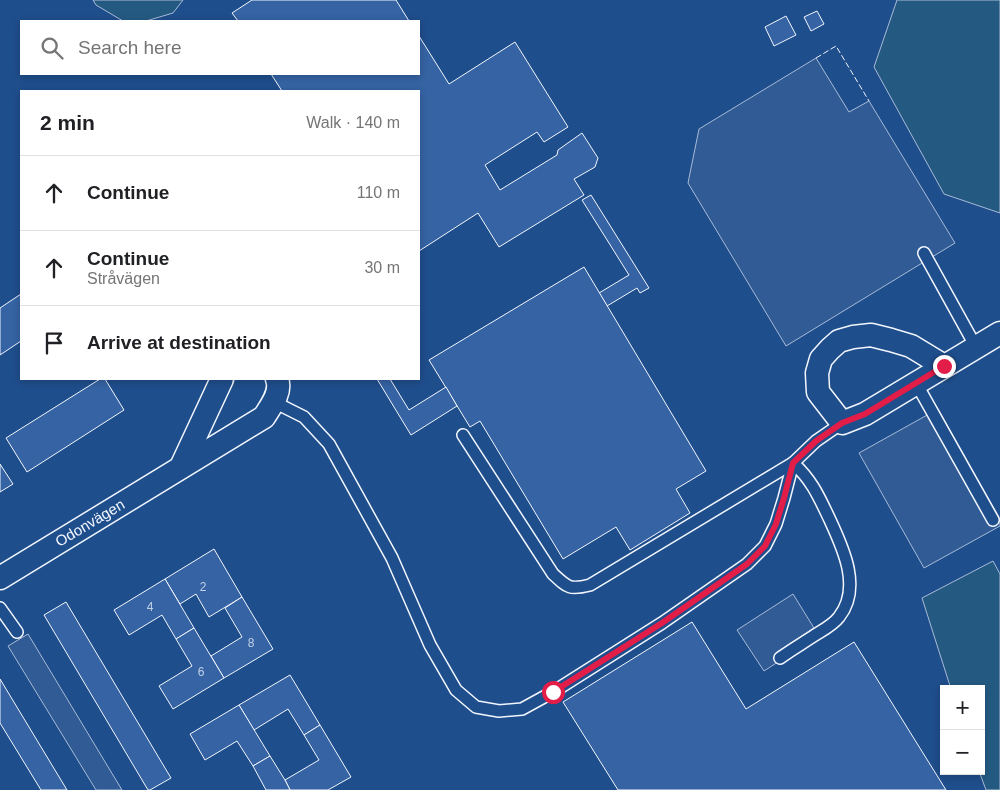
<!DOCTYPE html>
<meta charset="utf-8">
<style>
:root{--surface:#fff;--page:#f6f6f6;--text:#202124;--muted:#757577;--line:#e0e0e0}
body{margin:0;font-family:Helvetica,sans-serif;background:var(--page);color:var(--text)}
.controls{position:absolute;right:15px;bottom:15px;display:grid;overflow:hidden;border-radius:0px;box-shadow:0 2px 8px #0003}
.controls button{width:45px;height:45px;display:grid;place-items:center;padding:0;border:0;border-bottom:1px solid var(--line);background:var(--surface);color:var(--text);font:25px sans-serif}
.stop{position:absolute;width:15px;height:15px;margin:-11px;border:4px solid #e11d48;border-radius:50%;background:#fff}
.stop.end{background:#e11d48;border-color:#fff;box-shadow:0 1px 5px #0008}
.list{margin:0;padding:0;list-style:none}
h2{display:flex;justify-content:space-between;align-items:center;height:65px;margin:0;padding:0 20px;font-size:21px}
h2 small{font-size:16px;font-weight:400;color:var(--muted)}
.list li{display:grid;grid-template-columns:32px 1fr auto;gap:15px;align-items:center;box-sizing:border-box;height:75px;padding:0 20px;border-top:1px solid var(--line)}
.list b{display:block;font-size:19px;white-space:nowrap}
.list p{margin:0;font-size:16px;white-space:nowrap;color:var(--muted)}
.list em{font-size:16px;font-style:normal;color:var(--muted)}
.icon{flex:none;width:28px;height:28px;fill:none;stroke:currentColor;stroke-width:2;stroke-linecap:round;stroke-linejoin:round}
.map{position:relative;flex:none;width:1000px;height:790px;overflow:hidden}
.search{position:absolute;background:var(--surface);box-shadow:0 2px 8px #0003;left:20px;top:20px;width:400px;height:55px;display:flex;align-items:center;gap:12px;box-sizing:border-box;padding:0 18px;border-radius:0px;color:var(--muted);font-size:19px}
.panel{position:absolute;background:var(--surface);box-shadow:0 2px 8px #0003;left:20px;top:90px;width:400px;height:290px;border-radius:0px}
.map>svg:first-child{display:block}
.green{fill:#245a82;stroke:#a8bbd7}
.parking{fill:#305b95;stroke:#a8bbd7}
.building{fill:#3563a3;stroke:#f2f6ff}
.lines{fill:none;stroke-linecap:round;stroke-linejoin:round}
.service-casing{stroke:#f2f6ff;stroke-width:14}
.minor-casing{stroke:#f2f6ff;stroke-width:25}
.service{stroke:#1f4e8c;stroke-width:11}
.minor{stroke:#1f4e8c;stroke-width:22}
.fence{stroke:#f2f6ff;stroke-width:1;stroke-dasharray:6 2.5;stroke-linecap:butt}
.route{stroke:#e11d48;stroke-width:6}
.labels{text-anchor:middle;stroke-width:4;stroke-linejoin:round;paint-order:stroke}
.number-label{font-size:12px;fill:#c3d1e8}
.street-label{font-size:15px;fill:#f2f6ff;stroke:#1f4e8c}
</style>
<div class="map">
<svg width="1000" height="790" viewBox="0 0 1000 790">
<rect width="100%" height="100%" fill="#1f4e8c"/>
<g class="green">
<path d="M93 0H183L173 13 146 21H123L96 5Z"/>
<path d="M897 0H1000V213L944 194 874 67Z"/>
<path d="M993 561 1000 574V790H986L979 771H981V689H951L922 598Z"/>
</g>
<g class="parking">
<path d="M816 58 849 112 869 101 955 243 786 346 688 183 699 129Z"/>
<path d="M938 409 1000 519V526L924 568 859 453Z"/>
<path d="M793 594 814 628 777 652 781 660 764 671 737 630Z"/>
<path d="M28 634 122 790H96L8 646Z"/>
</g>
<g class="building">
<path d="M252 0H396L409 21H238L232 13Z"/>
<path d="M817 11 824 24 811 31 804 17Z"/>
<path d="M786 16 796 35 774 46 765 27Z"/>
<path d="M419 36 449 84 515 42 568 127 544 142 537 132 485 165 500 190 557 155 558 150 582 133 598 158 595 167 574 179 584 195 499 247 478 213 419 251V91H282L271 74H419Z"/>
<path d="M591 195 649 288 640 293 637 288 607 306 599 293 629 275 582 200Z"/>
<path d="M584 267 706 471 676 489 690 513 630 550 616 527 563 559 480 421 470 427 429 360Z"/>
<path d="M21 294V341L0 355V308Z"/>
<path d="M100 379H105L124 410 27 472 6 438Z"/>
<path d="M377 379H390L409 410 446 387 457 406 411 435Z"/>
<path d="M0 464 13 484 0 492Z"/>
<path d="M214 549 242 597 209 617 196 594 180 604 165 579Z"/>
<path d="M165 579 194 628 176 639 162 615 129 635 114 610Z"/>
<path d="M242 597 273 649 224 678 211 656 242 637 225 608Z"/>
<path d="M66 602 171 778 150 790H148L44 615Z"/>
<path d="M692 622 746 709 854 642 946 790H618L563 702Z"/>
<path d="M194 628 224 678 173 709 159 686 192 666 176 639Z"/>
<path d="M290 675 320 725 304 735 288 709 254 730 239 705Z"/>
<path d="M0 679 67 790H41L0 723Z"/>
<path d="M239 705 270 756 253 766 237 741 205 760 190 734Z"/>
<path d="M320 725 351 777 328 790H290L285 780 319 760 304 735Z"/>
<path d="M270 756 285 780 290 790H266L253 766Z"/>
</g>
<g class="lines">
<g class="service-casing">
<g id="service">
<path d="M924 253 976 347"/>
<path d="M916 383 993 520"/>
<path d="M274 402 304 417 329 444 392 558 430 645 456 690 476 707 499 711 522 709 553 692 662 623 747 564 765 546 776 524 784 498 793 463 816 441 842 423"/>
<path d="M463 435 553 574C568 588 570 590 590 585L793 463C812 480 819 497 830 520 843 548 862 588 839 617 833 625 823 630 815 635 803 643 791 650 780 658"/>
<path d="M0 608 17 632"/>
</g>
</g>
<g class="minor-casing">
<g id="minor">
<path d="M944 366 911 346 891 340 871 335 853 337 839 341 830 349 821 359 817 373 818 392 842 423 865 414 1000 333"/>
<path d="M181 467 222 379"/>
<path d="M0 578 264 417C271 406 282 392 277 379"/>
</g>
</g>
<use href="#service" class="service"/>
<use href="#minor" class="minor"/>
<path class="fence" d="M816 58 836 46 869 101"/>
</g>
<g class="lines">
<path class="route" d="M553 692 662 623 747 564 765 546 776 524 784 498 793 463 816 441 842 423 865 414 944 366"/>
</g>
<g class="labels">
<g class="number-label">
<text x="203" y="591">2</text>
<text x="150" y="611">4</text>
<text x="251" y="647">8</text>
<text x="201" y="676">6</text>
</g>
<g class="street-label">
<text transform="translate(90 523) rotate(-31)" y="5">Odonvägen</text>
</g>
</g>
</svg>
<div class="controls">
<button>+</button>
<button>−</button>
</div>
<div class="stop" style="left:553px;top:692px"></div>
<div class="stop end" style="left:944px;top:366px"></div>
<div class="search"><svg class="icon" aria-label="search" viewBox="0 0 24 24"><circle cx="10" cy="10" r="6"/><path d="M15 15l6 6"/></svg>Search here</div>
<section class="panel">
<h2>2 min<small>Walk · 140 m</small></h2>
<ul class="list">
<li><svg class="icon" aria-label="ahead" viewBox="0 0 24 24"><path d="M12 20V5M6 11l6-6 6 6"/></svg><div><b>Continue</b></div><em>110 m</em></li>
<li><svg class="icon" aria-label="ahead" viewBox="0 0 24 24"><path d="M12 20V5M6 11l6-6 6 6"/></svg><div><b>Continue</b><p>Stråvägen</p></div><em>30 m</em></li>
<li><svg class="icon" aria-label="arrive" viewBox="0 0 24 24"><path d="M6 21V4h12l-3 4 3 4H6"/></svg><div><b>Arrive at destination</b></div></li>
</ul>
</section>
</div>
